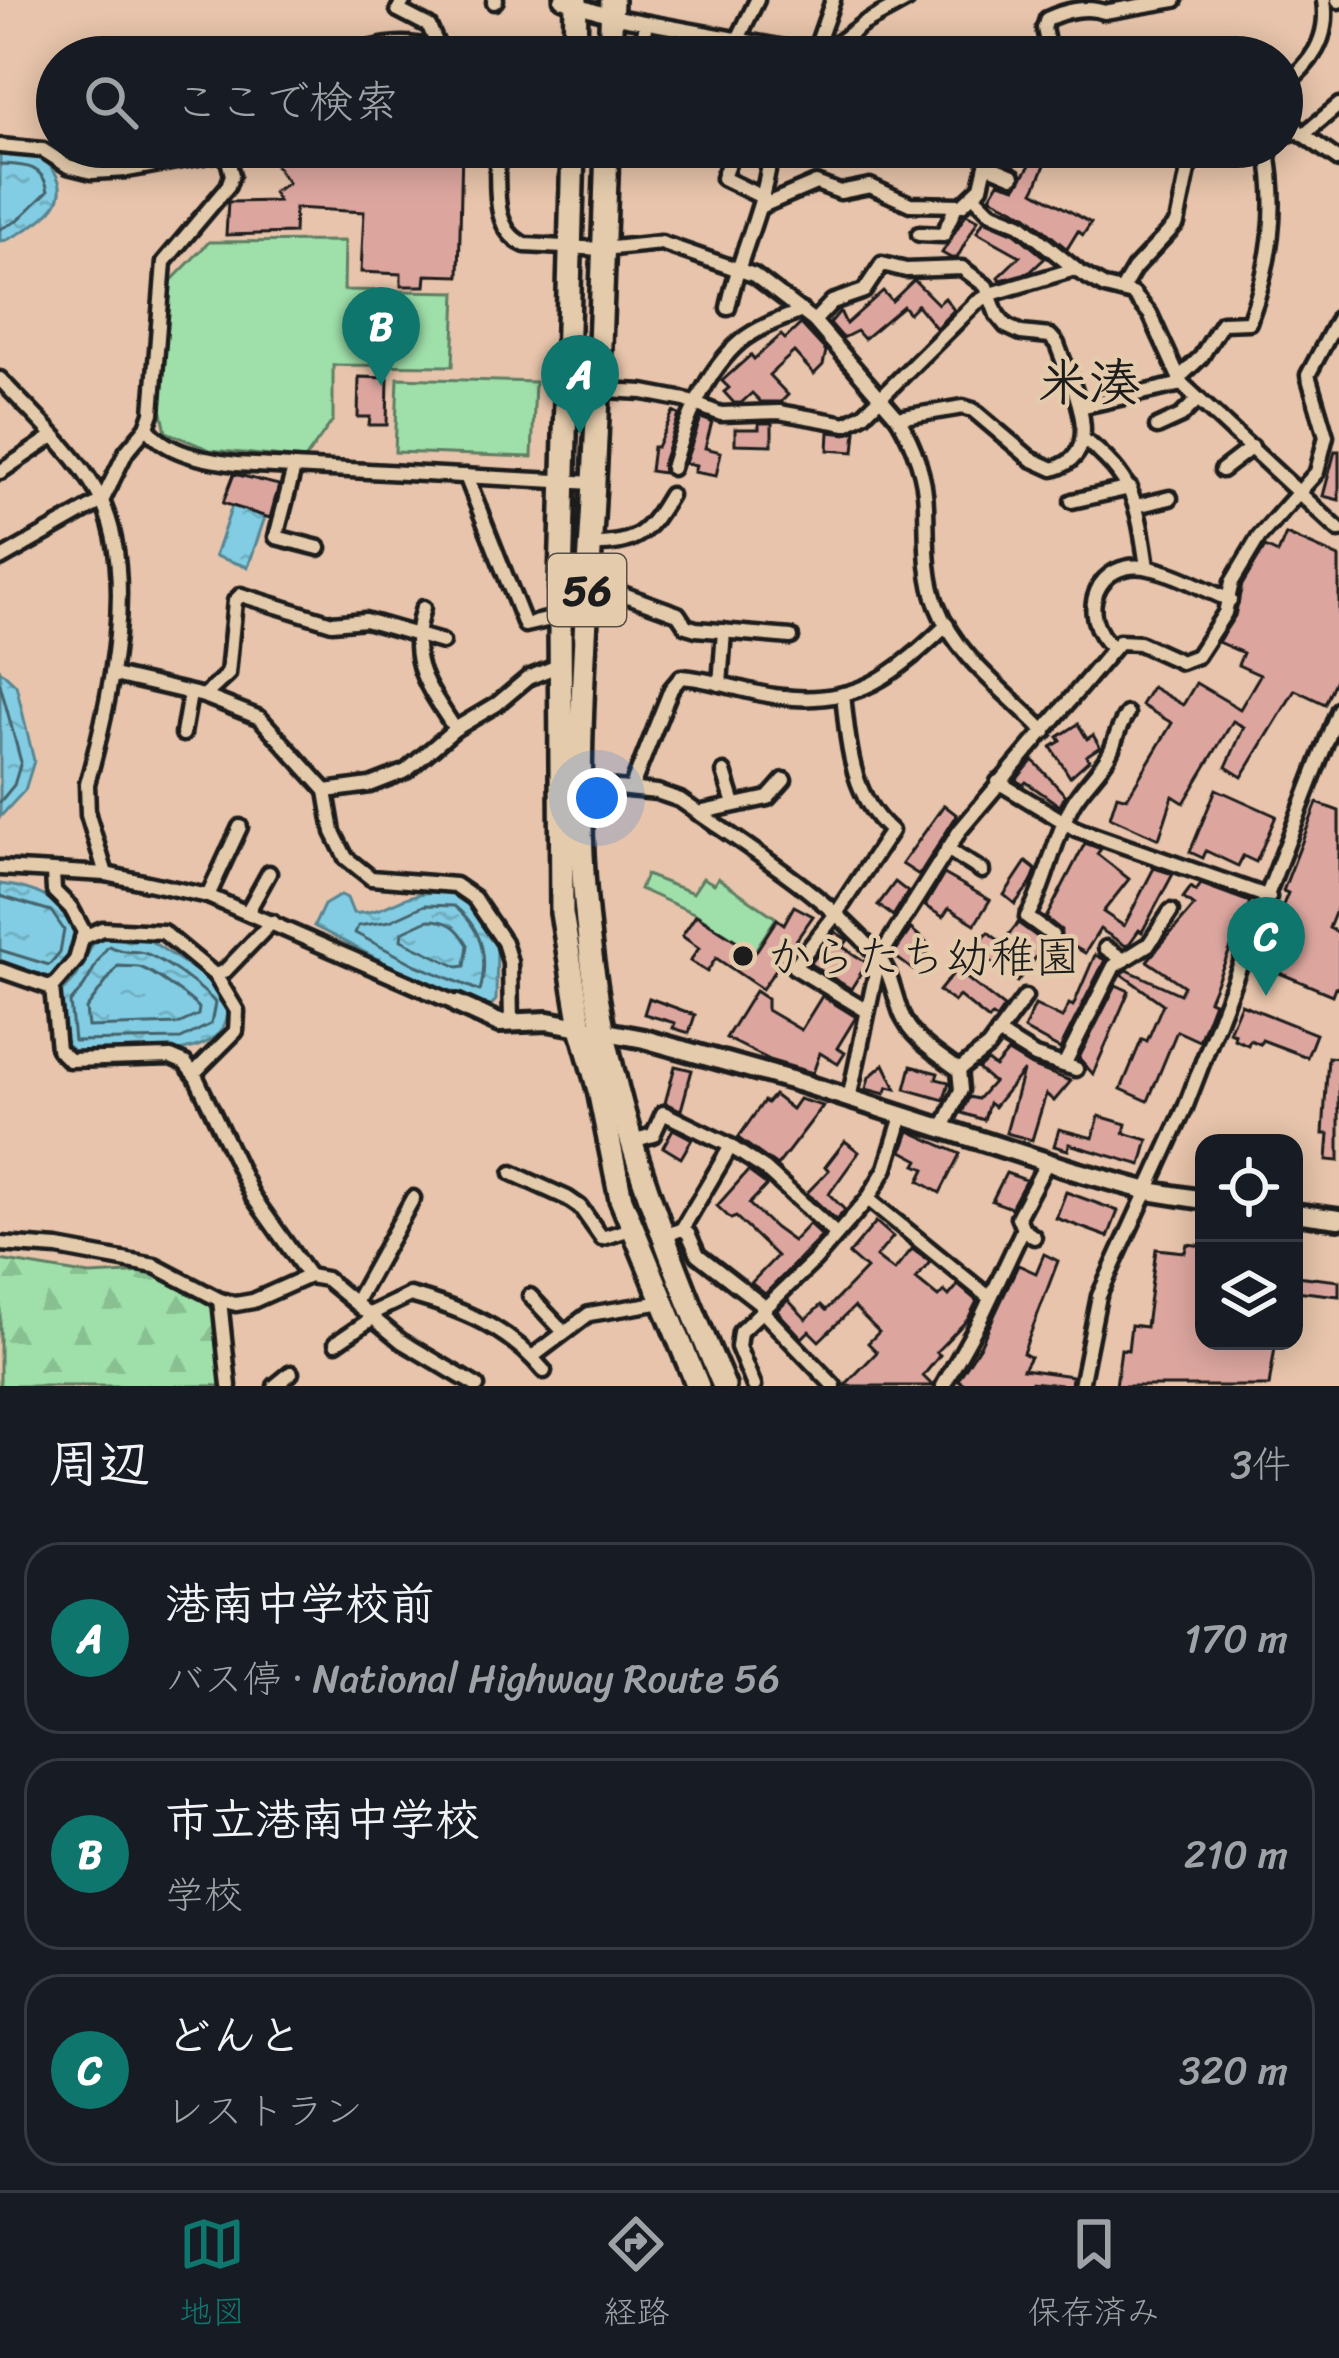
<!DOCTYPE html>
<html lang="ja">
<meta charset="utf-8">
<style>
:root{--surface:#171b24;--page:#20242c;--text:#f1f3f6;--muted:#9ea1a6;--line:#363941;--accent:#0f766e}
body{margin:0;font-family:Sriracha,"Klee One",sans-serif;background:var(--page);color:var(--text)}
.controls{position:absolute;right:36px;bottom:36px;display:grid;overflow:hidden;border-radius:24px;box-shadow:0 6px 30px #0003}
.controls button{width:108px;height:108px;display:grid;place-items:center;padding:0;border:0;border-bottom:3px solid var(--line);background:var(--surface);color:var(--text);font:60px sans-serif}
.you{position:absolute;left:597px;top:798px;width:42px;height:42px;margin:-30px;border:9px solid #fff;border-radius:50%;background:#1a73e8;box-shadow:0 0 0 18px #1a73e833}
.badge{display:grid;place-items:center;width:78px;height:78px;border-radius:50%;background:var(--accent);color:#fff;font-size:39px;font-weight:700}
.pin{position:absolute;translate:-50% -99px;filter:drop-shadow(0 3px 6px #0008)}
.pin::after{content:'';position:absolute;top:63px;width:42px;height:36px;background:inherit;clip-path:polygon(0 0,100% 0,50% 100%)}
.list{margin:0;padding:0;list-style:none}
h2{display:flex;justify-content:space-between;align-items:center;height:156px;margin:0;padding:0 48px;font-size:51px}
h2 small{font-size:39px;font-weight:400;color:var(--muted)}
.list li{display:grid;grid-template-columns:78px 1fr auto;gap:36px;align-items:center;box-sizing:border-box;height:192px;margin:0 24px 24px;padding:0 24px;border:3px solid var(--line);border-radius:36px}
.list b{display:block;font-size:45px;white-space:nowrap}
.list p{margin:0;font-size:39px;white-space:nowrap;color:var(--muted)}
.list em{font-size:39px;font-style:normal;color:var(--muted)}
.icon{flex:none;width:66px;height:66px;fill:none;stroke:currentColor;stroke-width:2;stroke-linecap:round;stroke-linejoin:round}
.map{position:relative;flex:none;width:1339px;height:1386px;overflow:hidden}
.search{position:absolute;background:var(--surface);box-shadow:0 6px 30px #0003;left:36px;right:36px;top:36px;height:132px;display:flex;align-items:center;gap:30px;box-sizing:border-box;padding:0 42px;border-radius:66px;color:var(--muted);font-size:45px}
.sheet{height:804px;background:var(--surface)}
nav{display:flex;justify-content:space-around;align-items:center;box-sizing:border-box;height:168px;border-top:3px solid var(--line);background:var(--surface);font-size:33px;color:var(--muted)}
nav a{display:grid;justify-items:center;gap:6px}
nav .on{color:var(--accent)}
.map>svg:first-child{display:block}
.forest{fill:url(#forest-firs);stroke:#5e7e63;stroke-width:3}
.pitch{fill:#9fe0aa;stroke:#5e7e63;stroke-width:3}
.water{fill:url(#water-ripples);stroke:#598693;stroke-width:3}
.lines{fill:none;stroke-linecap:round;stroke-linejoin:round}
.shore{stroke:#45636c;stroke-width:3}
.building{fill:#dca69f;stroke:#1c1c1c;stroke-width:3}
.minor-casing{stroke:#1c1c1c;stroke-width:21}
.tertiary-casing{stroke:#1c1c1c;stroke-width:26}
.trunk-casing{stroke:#1c1c1c;stroke-width:30}
.minor{stroke:#e4cbac;stroke-width:12}
.tertiary{stroke:#e4cbac;stroke-width:16}
.trunk{stroke:#e4cbac;stroke-width:21}
.poi-dot{fill:#1c1c1c;stroke:#e4cbac;stroke-width:4.5}
.labels{text-anchor:middle;stroke-width:9;stroke-linejoin:round;paint-order:stroke}
.shield{fill:#e4cbac;stroke:#585047;stroke-width:3}
.shield-label{font-size:42px;font-weight:bold;fill:#1c1c1c}
.poi-label{font-size:45px;fill:#1c1c1c;stroke:#e4cbac;text-anchor:start}
.quarter-label{font-size:51px;font-weight:bold;fill:#1c1c1c;stroke:#e4cbac}
</style>
<div class="map">
<svg width="1339" height="1386" viewBox="0 0 1339 1386">
<defs>
<pattern id="forest-firs" width="22" height="20" patternUnits="userSpaceOnUse" patternTransform="scale(3)"><rect width="22" height="20" fill="#9fe0aa"/><path d="M5 1l3.5 6h-7zM16 11l3.5 6h-7z" fill="#88c092"/></pattern>
<pattern id="water-ripples" width="26" height="14" patternUnits="userSpaceOnUse" patternTransform="scale(3)"><rect width="26" height="14" fill="#82cde3"/><path d="M2 4q2-2 4 0t4 0M15 11q2-2 4 0t4 0" fill="none" stroke="#70afc2"/></pattern>
</defs>
<rect width="100%" height="100%" fill="#e7c4ab"/>
<filter id="ink" filterUnits="userSpaceOnUse"><feTurbulence type="fractalNoise" baseFrequency=".00833" numOctaves="2"/><feDisplacementMap in="SourceGraphic" scale="24" xChannelSelector="R" yChannelSelector="G"/><feConvolveMatrix kernelMatrix="1 2 1 2 8 2 1 2 1" color-interpolation-filters="sRGB"/></filter>
<g filter="url(#ink)">
<path class="forest" d="M0 1260 90 1275 148 1272 170 1278 219 1312 232 1386H0Z"/>
<g class="pitch">
<path d="M345 241 344 290 456 292 453 366 333 365V420L305 459 210 450 166 432 161 408 171 281 209 242Z"/>
<path d="M398 378 535 382 532 457 395 452Z"/>
<path d="M646 875 693 893 703 878 714 884 718 878 776 918 754 952 696 914 640 889Z"/>
</g>
<g class="water">
<path d="M0 153C9 153 21 151 30 153 47 157 65 179 59 197 54 215 23 232 7 240L0 241Z"/>
<path d="M232 506 265 517 248 567 215 556Z"/>
<path d="M0 670 16 685 34 761 25 790 0 817Z"/>
<path d="M0 884C34 888 59 898 77 928 73 949 70 972 46 978L0 960Z"/>
<path d="M447 891 466 899 497 941 496 1000 488 1009 411 976 314 926 324 905 341 895 347 898 353 913C382 915 398 896 425 893 432 892 439 892 447 891Z"/>
<path d="M103 933 128 941 146 938 212 981 228 1006C226 1016 226 1025 219 1033 194 1062 108 1053 71 1054L62 1047 57 995C89 974 81 951 103 933Z"/>
</g>
<g class="lines">
<g class="shore">
<path d="M0 164C23 165 43 164 48 191L17 221 0 229"/>
<path d="M0 684 21 762 14 785 0 802"/>
<path d="M0 896 51 911 64 930 60 952 49 965 0 950"/>
<path d="M425 905 454 906C482 928 489 957 480 991L416 965 355 933 358 926 390 921Z"/>
<path d="M428 920C449 920 457 926 468 945L465 966 458 967 401 940 402 932Z"/>
<path d="M109 946C121 952 127 951 139 952 157 954 203 988 215 1003L211 1024 181 1039 74 1041 70 1002C91 984 94 960 109 946Z"/>
<path d="M118 966C125 967 132 966 139 967 151 970 191 999 199 1008L198 1015 178 1024 88 1027 86 1009Z"/>
</g>
</g>
<g class="building">
<path d="M247 147 462 148 459 276 426 275 425 286H401V274L361 272 364 212 295 208 294 233 226 235 228 202 278 201 273 192 288 183 269 156 257 163Z"/>
<path d="M1034 159 1045 165 1034 191 1091 223 1083 235 1078 231 1067 249 1026 215 990 197 999 182 1016 187Z"/>
<path d="M966 214 978 220 957 258H951L942 253Z"/>
<path d="M984 220 1015 233 1045 258 1030 272 1001 280 998 277 1020 256 977 232Z"/>
<path d="M914 280 938 304 945 298 954 310 936 328 917 305 909 313 903 306 864 339 857 331 843 338 830 323 840 311 846 324 883 291 892 301Z"/>
<path d="M801 324 826 351 823 365 814 374 794 352 769 375 788 395 781 402H761L752 393 741 403H734L724 392 729 388 722 381 751 355 754 359 781 335 785 339Z"/>
<path d="M359 377 388 378 387 425H369L370 417H358Z"/>
<path d="M673 412 679 415 662 465 663 473 650 471 653 447H657Z"/>
<path d="M701 418 712 422 705 448 721 452 716 476 694 472 696 465 685 463Z"/>
<path d="M759 423H772V445L735 444V429H759Z"/>
<path d="M856 431 854 452 828 450 829 432 846 434Z"/>
<path d="M1335 451H1339V500L1323 496Z"/>
<path d="M234 474 279 485 270 518 223 503Z"/>
<path d="M1286 534 1339 557V672L1325 704 1295 690 1242 777 1226 767 1244 727 1233 721 1184 803 1173 796 1159 839 1110 817 1117 795 1127 798 1172 723 1141 705 1152 687 1183 705 1196 683 1240 709 1260 675 1238 665 1243 653 1218 642 1235 616 1242 585 1265 547 1278 553Z"/>
<path d="M1078 724 1087 739 1093 735 1100 747 1086 756 1089 760 1070 777 1051 747 1061 741 1058 737Z"/>
<path d="M1033 760 1065 795 1060 806 1026 782 1023 785 1016 780Z"/>
<path d="M1216 789 1276 816 1256 862 1243 856 1238 866 1206 851 1203 858 1190 852Z"/>
<path d="M1317 803 1339 811V903L1329 928 1339 933V988L1335 987 1332 995 1258 964 1288 893 1283 891Z"/>
<path d="M944 805 957 815 919 875 902 864Z"/>
<path d="M1085 843 1101 849 1097 854 1129 879 1103 912 1124 926 1154 868 1173 874 1142 932 1139 930 1129 944 1126 946 1100 929 1085 953 1071 945 1060 958 1054 954 1047 964 1037 956 1017 982 975 949 988 932 1002 943 1018 923 1047 944 1060 942 1061 930 1046 918Z"/>
<path d="M1026 862 1036 870 1031 883 1015 904 1004 895Z"/>
<path d="M944 874 990 900 975 924 949 908 943 917 925 906Z"/>
<path d="M895 882 908 892 893 916 878 905Z"/>
<path d="M1201 884 1250 902 1209 1000 1214 1002 1199 1041 1177 1031 1148 1101 1121 1089 1142 1039 1147 1041 1163 1004 1121 974 1127 970 1180 994 1184 986 1147 961 1194 906 1183 898 1191 887 1196 891Z"/>
<path d="M794 906 813 916 762 989 716 958 707 972 690 961 699 948 682 936 696 915 755 953 777 919 784 924Z"/>
<path d="M911 929 932 947 913 970 893 955Z"/>
<path d="M835 932 848 940 843 947 867 963 851 989 810 964Z"/>
<path d="M1095 955 1105 960 1060 1049 1024 1029 1035 1005 1062 1018 1069 1004 1073 1006Z"/>
<path d="M956 970 1004 1007 996 1019 992 1016 989 1020 959 996 954 1002 939 991Z"/>
<path d="M1116 985 1129 991 1093 1074 1079 1058Z"/>
<path d="M755 991 767 999V1010L801 1030 822 996 856 1017 837 1048 845 1053 838 1064 820 1053 813 1073 772 1061 726 1038Z"/>
<path d="M649 998 695 1015 689 1033 673 1028 675 1023 644 1014Z"/>
<path d="M1241 1004 1316 1034 1307 1057 1262 1040 1260 1044 1250 1040 1248 1045 1234 1039 1235 1034 1229 1032Z"/>
<path d="M1008 1052 1031 1066 1071 1081 1054 1101 1046 1094 1032 1140 1006 1133 1023 1071 994 1107 989 1103 984 1120 962 1113 969 1097 978 1099 993 1082 978 1069 987 1061 995 1067Z"/>
<path d="M1328 1057 1339 1058V1161L1327 1160 1329 1134H1323Z"/>
<path d="M884 1064 896 1089 888 1087 885 1094 866 1089 869 1077Z"/>
<path d="M675 1066 692 1070 681 1110 665 1103Z"/>
<path d="M911 1066 938 1073 936 1079 949 1082 944 1100 905 1089Z"/>
<path d="M774 1095 792 1109 799 1099 823 1106 777 1166 738 1138 764 1101 767 1103Z"/>
<path d="M1099 1116 1126 1124 1124 1133 1148 1140 1141 1165 1069 1144 1068 1150 1054 1146 1059 1129 1093 1138Z"/>
<path d="M673 1129 692 1139 681 1158 663 1147Z"/>
<path d="M909 1131 960 1154 940 1193 919 1181 925 1169 916 1165 919 1160 902 1151Z"/>
<path d="M845 1141 859 1152 829 1194 845 1210 836 1220 807 1193 829 1170 825 1167Z"/>
<path d="M748 1171 767 1185 749 1204 775 1228 793 1241 809 1224 822 1236 765 1294 751 1283 777 1256 736 1217 731 1219 717 1206Z"/>
<path d="M1006 1173 1026 1180 1011 1208 992 1201Z"/>
<path d="M1066 1192 1118 1211 1108 1237 1056 1218Z"/>
<path d="M876 1222 893 1237 876 1257 894 1271 912 1249 930 1262 916 1279 938 1297 944 1291 949 1296 958 1285 977 1301 968 1319 936 1352 940 1355 923 1376 933 1386H844L877 1352 868 1343 879 1332 854 1307 819 1341 809 1331 802 1338 777 1311 788 1300 806 1319 821 1305 826 1310 866 1269 849 1254Z"/>
<path d="M1187 1244 1204 1246V1341H1276L1269 1386H1116L1121 1349 1128 1350 1131 1325 1146 1327 1156 1249 1185 1252Z"/>
<path d="M1044 1254 1058 1261 1023 1353 1030 1357 1023 1369 1072 1376 1071 1386 1031 1382 1028 1386H968L958 1380 981 1344 1018 1265 1036 1273Z"/>
<path d="M1296 1276 1339 1281V1296L1295 1291Z"/>
</g>
<g class="lines">
<g class="minor-casing">
<g id="minor">
<path d="M404 0 398 10 429 26 440 51"/>
<path d="M561 0 611 16 833 57"/>
<path d="M1338 0 1339 1"/>
<path d="M494 2 496 0"/>
<path d="M739 37 757 0"/>
<path d="M815 51 833 0"/>
<path d="M823 54 863 24 907 0"/>
<path d="M342 57C379 44 415 36 451 57"/>
<path d="M640 57 646 23"/>
<path d="M1050 57 1044 28 1047 19C1064 11 1087 5 1104 12L1175 0"/>
<path d="M1282 87C1311 64 1330 39 1324 0"/>
<path d="M1282 105 1298 131"/>
<path d="M1304 134 1339 105"/>
<path d="M1282 136 1298 131 1339 160"/>
<path d="M0 146 43 150 68 166 92 172 127 170 226 152"/>
<path d="M497 147C499 181 489 229 525 245L603 249 661 243 754 275 814 321 898 418C914 445 925 474 926 506 927 538 925 575 937 606 957 658 1008 693 1045 732"/>
<path d="M1178 147 1192 151 1206 147"/>
<path d="M731 156 723 178 764 198"/>
<path d="M987 165 1013 176"/>
<path d="M975 197 990 212 1020 224 1079 272 1105 287 1133 294 1150 314 1182 384 1339 530"/>
<path d="M762 206 816 183 840 192 870 186 910 204 962 205 981 187 989 152"/>
<path d="M919 234 943 235 956 206"/>
<path d="M1121 291 1134 269 1177 223 1192 151"/>
<path d="M728 308C739 253 767 205 771 147"/>
<path d="M814 321 832 302 864 291 882 264 906 270 962 268 986 286 997 315 1006 326 1021 333 1050 336 1057 344C1069 380 1111 453 1053 469L1031 459 973 410 963 407 898 418"/>
<path d="M1179 378 1201 357 1222 323 1249 322C1271 263 1279 209 1267 147"/>
<path d="M0 379C32 414 74 451 97 492 141 569 109 705 87 784L88 815 106 874"/>
<path d="M569 388 643 392 685 400 721 414 779 412 846 424 864 414 976 303 991 294 1075 269"/>
<path d="M1080 407 1182 384"/>
<path d="M147 427C165 454 206 460 236 464L594 483"/>
<path d="M1157 427 1181 416 1198 399"/>
<path d="M1083 439C1135 477 1138 506 1147 567"/>
<path d="M294 468 276 537 319 548"/>
<path d="M672 468C684 426 706 370 741 341 758 327 782 319 802 311"/>
<path d="M1222 470 1252 447"/>
<path d="M0 472 52 437"/>
<path d="M466 476 525 625 560 617"/>
<path d="M1072 501 1130 488"/>
<path d="M1136 506 1170 498"/>
<path d="M590 544C636 545 647 534 670 495"/>
<path d="M0 559 102 501 126 452 147 427 152 413 164 262 228 186 232 175 226 152 229 147"/>
<path d="M587 581 678 614 686 626 696 629 791 637"/>
<path d="M423 608C406 662 427 685 455 729"/>
<path d="M1113 648C1074 615 1097 557 1149 568 1176 573 1205 590 1230 600"/>
<path d="M114 675 204 696 260 718 326 791 333 832 346 858 371 878 455 885 474 898 504 942 510 962 511 1024"/>
<path d="M720 684 724 631"/>
<path d="M843 694C848 743 851 797 891 831L836 914 794 967 867 1011"/>
<path d="M204 696 228 674 235 601 241 595 332 623 365 620 442 642"/>
<path d="M183 734 190 694"/>
<path d="M724 772 734 804"/>
<path d="M998 782 1076 829 1269 897"/>
<path d="M579 784 657 792 680 800C748 848 821 891 876 954 891 971 893 992 901 1013 911 1039 937 1054 959 1070L961 1090 943 1128"/>
<path d="M631 789 671 689 681 677C715 679 748 694 782 697 858 706 895 674 947 625"/>
<path d="M326 791 370 785 406 771 455 729 497 704 528 678 560 665"/>
<path d="M698 813 768 798 784 780"/>
<path d="M947 849 982 871"/>
<path d="M0 868 106 874 208 896 457 1004"/>
<path d="M208 896 240 827"/>
<path d="M248 911 269 873"/>
<path d="M1052 935 1027 917C1048 881 1053 839 1073 803 1084 784 1104 768 1112 748 1117 735 1119 726 1127 714"/>
<path d="M82 938 102 929 163 932 215 975 225 971 272 922"/>
<path d="M1106 948 1124 960"/>
<path d="M0 970 52 988 76 960 84 932 71 908 54 891 53 872"/>
<path d="M52 988 58 1049 69 1060 171 1057 185 1063 196 1077 253 1197 309 1276"/>
<path d="M998 1033 1035 1056 1076 1069"/>
<path d="M1064 1065 1114 966 1149 944 1171 911"/>
<path d="M959 1070 988 1047 1025 997"/>
<path d="M194 1073 236 1031 237 1011 215 975"/>
<path d="M849 1099 879 958 960 830 1119 642 1139 643 1181 662 1197 656 1225 613 1232 582 1259 537 1317 472 1326 436 1308 375 1339 317"/>
<path d="M629 1142 653 1135 663 1113 725 1143 765 1169 835 1233"/>
<path d="M512 1173 567 1198 580 1207 602 1238 631 1229"/>
<path d="M868 1199 990 1298"/>
<path d="M682 1229 688 1233 698 1255 765 1307"/>
<path d="M662 1237 682 1229 731 1146"/>
<path d="M1034 1237 1023 1229 1018 1217 1047 1162"/>
<path d="M0 1244 58 1248 155 1266 220 1300 236 1304 253 1301 309 1276 326 1279 401 1341 477 1386"/>
<path d="M530 1296 563 1331"/>
<path d="M220 1300 229 1386"/>
<path d="M356 1301 413 1198"/>
<path d="M761 1310 834 1386"/>
<path d="M370 1314 410 1295C462 1309 509 1328 544 1371"/>
<path d="M336 1343 374 1317"/>
<path d="M532 1357 589 1314 663 1302"/>
<path d="M275 1386 291 1373"/>
<path d="M754 1386 738 1347 740 1332 814 1261 868 1199 886 1168 902 1116"/>
<path d="M943 1386 980 1320 1023 1229"/>
<path d="M1081 1386 1099 1296 1185 1108 1339 709"/>
</g>
</g>
<g class="tertiary-casing">
<g id="tertiary">
<path d="M457 1004 499 1023 548 1021 644 1039 798 1082 1075 1171 1148 1191 1204 1200"/>
<path d="M1294 1213 1339 1219"/>
</g>
</g>
<g class="trunk-casing">
<g id="trunk">
<path d="M575 57 576 0"/>
<path d="M610 57 612 0"/>
<path d="M573 147 560 617 562 913 581 1027 599 1090 621 1199 698 1386"/>
<path d="M607 147C603 271 599 395 592 519 583 666 571 816 592 963 612 1111 665 1249 724 1386"/>
</g>
</g>
<use href="#minor" class="minor"/>
<use href="#tertiary" class="tertiary"/>
<use href="#trunk" class="trunk"/>
</g>
</g>
<circle class="poi-dot" cx="743" cy="956" r="12"/>
<g class="labels">
<rect class="shield" x="548" y="554" width="78" height="72" rx="9"/>
<g class="shield-label">
<text x="587" y="605">56</text>
</g>
<g class="poi-label">
<text x="767" y="972">からたち幼稚園</text>
</g>
<g class="quarter-label">
<text x="1089" y="400">米湊</text>
</g>
</g>
</svg>
<div class="controls">
<button><svg class="icon" aria-label="locate" viewBox="0 0 24 24"><circle cx="12" cy="12" r="6"/><path d="M12 2v4M12 18v4M2 12h4M18 12h4"/></svg></button>
<button><svg class="icon" aria-label="layers" viewBox="0 0 24 24"><path d="M12 4l9 5-9 5-9-5zM3 14l9 5 9-5"/></svg></button>
</div>
<div class="you"></div>
<div class="pin badge" style="left:580px;top:434px">A</div>
<div class="pin badge" style="left:381px;top:386px">B</div>
<div class="pin badge" style="left:1266px;top:996px">C</div>
<div class="search"><svg class="icon" aria-label="search" viewBox="0 0 24 24"><circle cx="10" cy="10" r="6"/><path d="M15 15l6 6"/></svg>ここで検索</div>
</div>
<section class="sheet">
<h2>周辺<small>3件</small></h2>
<ul class="list">
<li><span class="badge">A</span><div><b>港南中学校前</b><p>バス停 · National Highway Route 56</p></div><em>170 m</em></li>
<li><span class="badge">B</span><div><b>市立港南中学校</b><p>学校</p></div><em>210 m</em></li>
<li><span class="badge">C</span><div><b>どんと</b><p>レストラン</p></div><em>320 m</em></li>
</ul>
</section>
<nav>
<a class="on"><svg class="icon" aria-label="map" viewBox="0 0 24 24"><path d="M3 6l6-2 6 2 6-2v14l-6 2-6-2-6 2zM9 4v14M15 6v14"/></svg>地図</a>
<a><svg class="icon" aria-label="directions" viewBox="0 0 24 24"><path d="M12 3l9 9-9 9-9-9zM9 14v-3h6M13 9l2 2-2 2"/></svg>経路</a>
<a><svg class="icon" aria-label="saved" viewBox="0 0 24 24"><path d="M7 4h10v16l-5-4-5 4z"/></svg>保存済み</a>
</nav>
